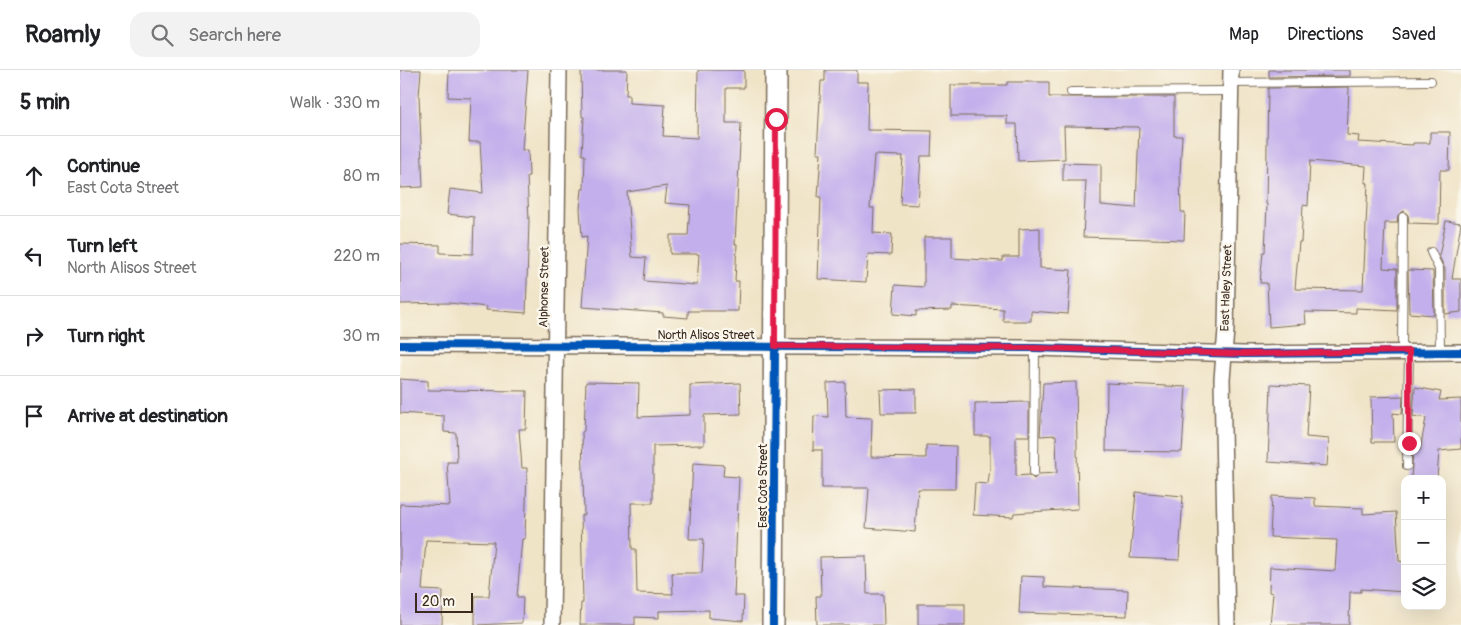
<!DOCTYPE html>
<meta charset="utf-8">
<style>
:root{--surface:#fff;--page:#f2f2f2;--text:#202124;--muted:#757577;--line:#e0e0e0}
body{margin:0;font-family:Pangolin,sans-serif;background:var(--page);color:var(--text)}
.controls{position:absolute;right:15px;bottom:15px;display:grid;overflow:hidden;border-radius:10px;box-shadow:0 5px 20px #0002}
.controls button{width:45px;height:45px;display:grid;place-items:center;padding:0;border:0;border-bottom:1px solid var(--line);background:var(--surface);color:var(--text);font:25px sans-serif}
.scale{position:absolute;left:15px;bottom:12px;width:58px;box-sizing:border-box;padding-left:5px;border:2px solid #3b2a1e;border-top:0;font-size:14px;line-height:18px;white-space:nowrap;color:#3b2a1e;-webkit-text-stroke:4px #fbf7ec;paint-order:stroke}
.stop{position:absolute;width:15px;height:15px;margin:-11px;border:4px solid #e11d48;border-radius:50%;background:#fff}
.stop.end{background:#e11d48;border-color:#fff;box-shadow:0 1px 5px #0008}
.list{margin:0;padding:0;list-style:none}
h2{display:flex;justify-content:space-between;align-items:center;height:65px;margin:0;padding:0 20px;font-size:21px}
h2 small{font-size:16px;font-weight:400;color:var(--muted)}
.list li{display:grid;grid-template-columns:32px 1fr auto;gap:15px;align-items:center;box-sizing:border-box;height:80px;padding:0 20px;border-top:1px solid var(--line)}
.list b{display:block;font-size:19px;white-space:nowrap}
.list p{margin:0;font-size:16px;white-space:nowrap;color:var(--muted)}
.list em{font-size:16px;font-style:normal;color:var(--muted)}
.icon{flex:none;width:28px;height:28px;fill:none;stroke:currentColor;stroke-width:2;stroke-linecap:round;stroke-linejoin:round}
.map{position:relative;flex:none;width:1061px;height:555px;overflow:hidden}
header{display:flex;align-items:center;gap:30px;box-sizing:border-box;height:70px;padding:0 25px;background:var(--surface);border-bottom:1px solid var(--line)}
header strong{font-size:24px}
nav{display:flex;gap:28px;margin-inline-start:auto;font-size:18px}
.search{width:350px;height:45px;background:var(--page);display:flex;align-items:center;gap:12px;box-sizing:border-box;padding:0 18px;border-radius:15px;color:var(--muted);font-size:19px}
main{display:flex}
aside{flex:1;background:var(--surface)}
.map>svg:first-child{display:block}
.building{fill:#c2afec;fill-rule:evenodd}
.lines{fill:none;stroke-linecap:round;stroke-linejoin:round}
.lane-casing{stroke:#7a6b59;stroke-width:10}
.street-casing{stroke:#7a6b59;stroke-width:18}
.secondary-casing{stroke:#7a6b59;stroke-width:24}
.lane{stroke:#fff;stroke-width:8}
.street{stroke:#fff;stroke-width:15}
.secondary{stroke:#fff;stroke-width:21}
.cycleway-casing{stroke:#fbf7ec;stroke-width:11}
.cycleway{stroke:#0057b8;stroke-width:8}
.route{stroke:#e11d48;stroke-width:6}
.labels{text-anchor:middle;stroke-width:4.5;stroke-linejoin:round;paint-order:stroke}
.street-label{font-size:12px;fill:#3b2a1e;stroke:#fbf7ec}
</style>
<header>
<strong>Roamly</strong>
<div class="search"><svg class="icon" aria-label="search" viewBox="0 0 24 24"><circle cx="10" cy="10" r="6"/><path d="M15 15l6 6"/></svg>Search here</div>
<nav><a>Map</a><a>Directions</a><a>Saved</a></nav>
</header>
<main>
<aside>
<h2>5 min<small>Walk · 330 m</small></h2>
<ul class="list">
<li><svg class="icon" aria-label="ahead" viewBox="0 0 24 24"><path d="M12 20V5M6 11l6-6 6 6"/></svg><div><b>Continue</b><p>East Cota Street</p></div><em>80 m</em></li>
<li><svg class="icon" aria-label="left" viewBox="0 0 24 24"><path d="M17 20v-9H6M10 6l-5 5 5 5"/></svg><div><b>Turn left</b><p>North Alisos Street</p></div><em>220 m</em></li>
<li><svg class="icon" aria-label="right" viewBox="0 0 24 24"><path d="M7 20v-9h11M14 6l5 5-5 5"/></svg><div><b>Turn right</b></div><em>30 m</em></li>
<li><svg class="icon" aria-label="arrive" viewBox="0 0 24 24"><path d="M6 21V4h12l-3 4 3 4H6"/></svg><div><b>Arrive at destination</b></div></li>
</ul>
</aside>
<div class="map">
<svg width="1061" height="555" viewBox="0 0 1061 555">
<rect width="100%" height="100%" fill="#fbf7ec"/>
<filter id="ink" filterUnits="userSpaceOnUse"><feTurbulence type="fractalNoise" baseFrequency=".02" numOctaves="2"/><feDisplacementMap in="SourceGraphic" scale="10" xChannelSelector="R" yChannelSelector="G"/><feConvolveMatrix kernelMatrix="1 2 1 2 8 2 1 2 1" color-interpolation-filters="sRGB"/></filter>
<filter id="wash" filterUnits="userSpaceOnUse"><feTurbulence type="fractalNoise" baseFrequency=".0096" numOctaves="4" result="noise"/><feDisplacementMap in="SourceGraphic" scale="20" xChannelSelector="R" yChannelSelector="G"/><feGaussianBlur stdDeviation="1.12" result="paint"/><feColorMatrix in="noise" values="0 0 0 0 0 0 0 0 0 0 0 0 0 0 0 0 0 1.4 0 .05"/><feComposite in="paint" operator="in"/></filter>
<g filter="url(#wash)">
<rect width="100%" height="100%" fill="#f0e4c7"/>
<g id="blocks">
<g class="building">
<path d="M0 0H21L19 26 23 117 0 118Z"/>
<path d="M49 0H128L122 80H128L129 106H127L129 151 126 243 86 240 87 237 49 233 0 234V174L40 175V183L73 184 74 147 47 144 50 119 83 123 80 72H69L71 28 48 27Z"/>
<path d="M181 0H227L226 25H229V33L265 35 263 66 297 68 298 0H344V18H326V53H341L335 174H337L335 211H339L338 241H288V248L263 246V243L182 237 187 166 182 167 180 139 182 119H184L185 85H182L184 47H182ZM267 116 265 133 290 135 288 165H270V184H299L297 215 244 211 246 188 232 187 227 122Z"/>
<path d="M425 0H457V12H468L467 60 532 61 531 86H521L518 135 500 134 503 86 474 85 470 138H474L473 163 492 164 491 185 468 184 466 212 418 209 421 127H418L421 83H417L421 11H425Z"/>
<path d="M869 0H950V6L869 7Z"/>
<path d="M607 12H649V27H774V66H782L780 103 781 142H785L784 170 683 167 686 111H663V93L701 94V135L736 138 739 57 664 56 665 89 618 91 617 54H607V46H551V15H607Z"/>
<path d="M949 17 947 65 959 66 958 72 1013 75V73H1030V62H1050L1049 100H1040L1039 154 1009 153 1008 145 1004 141 998 145 997 153H985L983 198 997 199V240L956 238V243L905 242 906 254 869 257 867 213H860L863 182H865L867 134H866L868 18ZM910 91 966 96 965 113H968L963 220 895 219 899 172H901L903 135 908 136Z"/>
<path d="M1046 151 1061 153 1052 209H1061V242L1045 244V199L1039 186Z"/>
<path d="M640 158V198L671 200 668 244 631 241V251H603V239L552 236V240L516 241V246L493 244 495 215 524 217V167H552V188L603 191V187H619V159Z"/>
<path d="M1008 200 1033 201 1034 245 1009 243Z"/>
<path d="M0 309 28 311V320L127 321 126 359H119L122 398H127L125 469H122L117 527H123L122 553 75 555V526H89L94 472 26 470 22 520 43 521 42 555H0V434L50 436 47 392H57L56 363 44 362V346L0 343Z"/>
<path d="M186 312 239 313 238 347 290 345V315L340 313 341 344 304 345V375L253 376V433H231L232 479H236L237 523 273 524 272 503H302L304 469H289L293 393 324 395 323 406 339 407 334 526H344L343 551 309 548V540L259 541V548L235 547V555H180L181 533H183L181 445H184L182 362 184 361Z"/>
<path d="M445 312 446 347 472 348 471 387 526 388V375L556 376 555 419H518L515 462 466 458 469 418H422V380H413L414 346 428 347 427 313Z"/>
<path d="M676 312 678 439 614 443 613 447 573 445 575 413 588 414 590 398V366H575V333L629 332V366H616V406L629 405 634 409 639 404 657 403 656 365 640 366 643 313Z"/>
<path d="M707 313 786 317 782 382 706 381Z"/>
<path d="M871 314 909 316 906 367 929 369 927 396 868 392Z"/>
<path d="M1015 317 1041 322 1039 330 1061 329V379L1039 381 1037 409H1011L1013 380H1020L1026 348 1013 346Z"/>
<path d="M516 319V343H481L480 320Z"/>
<path d="M1003 326 1002 344 993 343 994 372H972L971 327Z"/>
<path d="M736 422 783 426 779 490 730 488Z"/>
<path d="M872 426 915 428V436L963 438V444L996 442 999 491 1005 492V522L961 519V522H950L949 555H870L873 523 869 522 870 497 935 501 937 470 870 467Z"/>
<path d="M466 486 467 524H483L484 555H417L416 526H421L420 487Z"/>
<path d="M621 506 644 507V517L728 520 727 546 619 543Z"/>
<rect x="518" y="534" width="47" height="21"/>
</g>
</g>
</g>
<g filter="url(#ink)">
<use href="#blocks" fill-opacity="0" stroke="#7a6b59" stroke-width="1"/>
<g class="lines">
<g class="lane-casing">
<g id="lane">
<path d="M831 13 1031 11"/>
<path d="M671 22 831 21"/>
<path d="M1031 182 1039 199 1040 281"/>
<path d="M1002 281 1003 147"/>
<path d="M1007 396 1009 281"/>
<path d="M634 403 635 278"/>
</g>
</g>
<g class="street-casing">
<g id="street">
<path d="M0 275 635 278 844 284 1061 282"/>
<path d="M152 555 159 0"/>
<path d="M827 555 822 309 826 260 831 0"/>
</g>
</g>
<g class="secondary-casing">
<path id="secondary" d="M373 555 376 0"/>
</g>
<use href="#lane" class="lane"/>
<use href="#street" class="street"/>
<use href="#secondary" class="secondary"/>
<g class="cycleway-casing">
<g id="cycleway">
<path d="M0 275 635 278 844 284 1061 282"/>
<path d="M373 555 375 276"/>
</g>
</g>
<use href="#cycleway" class="cycleway"/>
</g>
</g>
<g class="lines" filter="url(#ink)">
<path class="route" d="M376 49 375 276 635 278 844 284 1009 281V373"/>
</g>
<g class="labels">
<g class="street-label">
<text transform="translate(144 217) rotate(-89)" y="4">Alphonse Street</text>
<text transform="translate(826 218) rotate(-88)" y="4">East Haley Street</text>
<text x="306" y="269">North Alisos Street</text>
<text transform="translate(363 416) rotate(-90)" y="4">East Cota Street</text>
</g>
</g>
</svg>
<div class="controls">
<button>+</button>
<button>−</button>
<button><svg class="icon" aria-label="layers" viewBox="0 0 24 24"><path d="M12 4l9 5-9 5-9-5zM3 14l9 5 9-5"/></svg></button>
</div>
<div class="scale">20 m</div>
<div class="stop" style="left:376px;top:49px"></div>
<div class="stop end" style="left:1009px;top:373px"></div>
</div>
</main>
